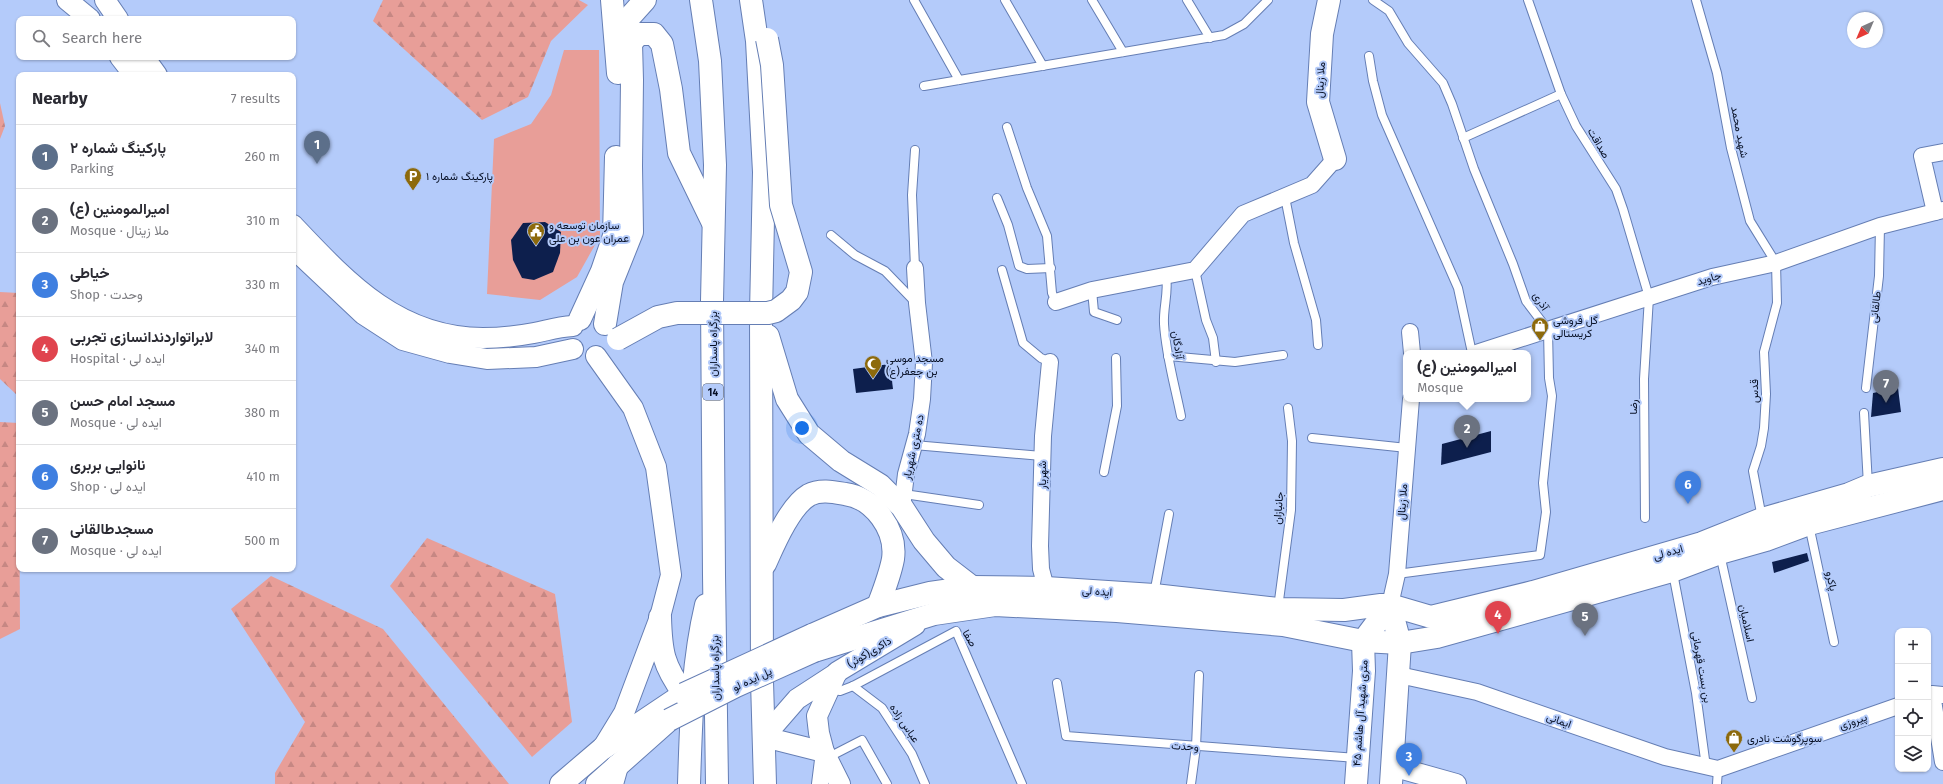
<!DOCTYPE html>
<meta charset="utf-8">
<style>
:root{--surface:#fff;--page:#f2f2f3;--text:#2b2b33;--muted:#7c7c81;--line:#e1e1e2;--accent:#8d6a0c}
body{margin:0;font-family:"Fira Sans",Vazirmatn,sans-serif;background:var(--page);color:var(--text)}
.controls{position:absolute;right:12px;bottom:12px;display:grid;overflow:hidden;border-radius:8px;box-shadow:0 1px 3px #0004}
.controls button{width:36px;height:36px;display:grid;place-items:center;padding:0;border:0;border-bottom:1px solid var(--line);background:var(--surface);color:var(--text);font:20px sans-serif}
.compass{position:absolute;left:1847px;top:12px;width:36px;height:36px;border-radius:50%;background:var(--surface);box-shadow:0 1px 3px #0004;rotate:224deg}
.you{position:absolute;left:802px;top:428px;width:14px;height:14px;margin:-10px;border:3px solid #fff;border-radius:50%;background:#1a73e8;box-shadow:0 0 0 6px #1a73e833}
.badge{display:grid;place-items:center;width:26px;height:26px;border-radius:50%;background:var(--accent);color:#fff;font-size:13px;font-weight:700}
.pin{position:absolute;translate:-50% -33px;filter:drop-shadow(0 1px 2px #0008)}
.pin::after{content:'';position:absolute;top:21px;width:14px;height:12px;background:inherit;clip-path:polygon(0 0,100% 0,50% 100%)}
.popup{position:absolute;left:1403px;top:350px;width:128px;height:52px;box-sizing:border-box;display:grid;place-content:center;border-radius:8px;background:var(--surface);filter:drop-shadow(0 1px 3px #0005);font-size:13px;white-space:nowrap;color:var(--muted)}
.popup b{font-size:15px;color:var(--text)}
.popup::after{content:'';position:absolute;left:50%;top:100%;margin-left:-8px;border:8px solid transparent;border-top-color:var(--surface)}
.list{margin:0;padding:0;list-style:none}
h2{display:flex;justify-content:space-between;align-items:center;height:52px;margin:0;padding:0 16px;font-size:17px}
h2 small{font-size:13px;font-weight:400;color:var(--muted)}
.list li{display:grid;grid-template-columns:26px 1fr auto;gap:12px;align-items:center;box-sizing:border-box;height:64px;padding:0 16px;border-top:1px solid var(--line)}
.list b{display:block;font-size:15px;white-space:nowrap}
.list p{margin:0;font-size:13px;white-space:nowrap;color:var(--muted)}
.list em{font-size:13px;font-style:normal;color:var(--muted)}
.icon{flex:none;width:22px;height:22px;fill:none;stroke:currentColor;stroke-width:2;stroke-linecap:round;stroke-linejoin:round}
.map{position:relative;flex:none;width:1943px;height:784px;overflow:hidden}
.search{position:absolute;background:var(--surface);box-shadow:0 1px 3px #0004;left:16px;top:16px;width:280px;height:44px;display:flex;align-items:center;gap:10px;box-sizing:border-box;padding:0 14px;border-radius:8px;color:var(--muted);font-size:15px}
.panel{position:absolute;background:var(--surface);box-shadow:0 1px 3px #0004;left:16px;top:72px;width:280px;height:500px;border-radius:8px}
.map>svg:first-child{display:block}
.forest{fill:url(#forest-firs)}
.park{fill:#e89e98}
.building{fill:#0d1f4d}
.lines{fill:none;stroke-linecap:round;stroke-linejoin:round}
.service-casing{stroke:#657eb4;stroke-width:10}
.minor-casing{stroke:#657eb4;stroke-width:18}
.tertiary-casing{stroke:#657eb4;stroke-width:22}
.secondary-casing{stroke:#657eb4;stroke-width:24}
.primary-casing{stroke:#657eb4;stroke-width:24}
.trunk-casing{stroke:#657eb4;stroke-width:24}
.service{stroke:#fff;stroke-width:8}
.minor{stroke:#fff;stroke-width:16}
.tertiary{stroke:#fff;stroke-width:20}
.secondary{stroke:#fff;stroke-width:22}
.primary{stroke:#fff;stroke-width:22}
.trunk{stroke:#fff;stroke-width:22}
.secondary-bridge-casing{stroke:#657eb4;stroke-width:24;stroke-linecap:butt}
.primary-bridge-casing{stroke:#657eb4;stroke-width:24;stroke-linecap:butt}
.secondary-bridge{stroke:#fff;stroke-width:22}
.primary-bridge{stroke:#fff;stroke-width:22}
.labels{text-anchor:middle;stroke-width:4;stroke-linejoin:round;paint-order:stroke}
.shield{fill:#b4cbfa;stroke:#3b4865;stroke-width:1}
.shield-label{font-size:10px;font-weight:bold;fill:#071025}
.street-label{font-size:11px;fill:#071025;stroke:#b4cbfa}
.poi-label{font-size:11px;fill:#071025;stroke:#b4cbfa;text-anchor:start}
</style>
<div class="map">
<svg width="1943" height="784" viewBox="0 0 1943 784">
<defs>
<pattern id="forest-firs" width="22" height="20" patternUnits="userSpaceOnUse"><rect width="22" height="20" fill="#e89e98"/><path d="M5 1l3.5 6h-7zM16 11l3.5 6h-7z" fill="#c68783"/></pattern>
</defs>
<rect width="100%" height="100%" fill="#b4cbfa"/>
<g class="forest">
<path d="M383 0H579L588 5 551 41 528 97 482 120 373 21Z"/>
<path d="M0 103 5 126 0 139Z"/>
<path d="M0 292 19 293V397L0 379Z"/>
<path d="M0 422 19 423 20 629 0 639Z"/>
<path d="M427 538 555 594 572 722 532 757 390 586Z"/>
<path d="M271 576 383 629 509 784H275V773L305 722 231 609Z"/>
</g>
<path class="park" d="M564 50H599L600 236 577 277 540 300 487 294 494 139 531 124 551 95Z"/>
<g class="building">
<path d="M545 222 561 232 560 253 553 272 534 280 522 278 513 260 511 240 523 223Z"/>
<path d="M890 364 893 389 856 393 853 369Z"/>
<path d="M1898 388 1901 412 1871 417 1873 393Z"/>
<path d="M1491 431V452L1441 465 1442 444Z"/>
<path d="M1807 553 1809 561 1774 573 1772 562Z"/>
</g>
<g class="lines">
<g class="service-casing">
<g id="service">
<path d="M914 0 959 80"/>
<path d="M1005 0 1043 66"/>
<path d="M1092 0 1123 52"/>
<path d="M1187 0 1210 38"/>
<path d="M1373 0 1389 11 1408 43 1443 83 1452 104 1474 169 1513 264 1526 301 1548 330 1549 378 1552 396 1543 483 1546 512 1540 555 1397 574"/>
<path d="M1528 0 1561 94 1576 126 1616 189 1623 209 1649 297 1644 379 1645 518"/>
<path d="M1696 0 1717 73 1731 148 1750 221 1776 263 1777 303 1764 352 1766 394 1764 428 1761 446 1753 471 1762 518"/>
<path d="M1369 56 1373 81 1382 115 1458 288 1472 353"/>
<path d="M924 86 1224 35 1244 24 1268 0"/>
<path d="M1007 127 1027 188 1047 236 1052 293 1056 302"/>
<path d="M1463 138 1561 94"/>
<path d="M915 150 912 195 915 268"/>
<path d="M1285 197 1294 243 1316 320 1318 345"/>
<path d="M997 198 1008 225 1019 266 1027 269 1051 268"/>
<path d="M831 235 855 255 885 271 916 303"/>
<path d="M1002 270 1023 343 1041 358 1050 362"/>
<path d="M1195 270 1206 320 1213 338 1216 362"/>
<path d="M1166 275C1169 292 1163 307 1164 324 1166 356 1175 386 1181 416"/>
<path d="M1092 290 1094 312 1117 320"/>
<path d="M1168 356 1235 362 1283 355"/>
<path d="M1866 388 1879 276 1880 226"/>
<path d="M1864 413 1868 485"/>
<path d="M1312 438 1407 448"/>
<path d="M914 445 1042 456"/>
<path d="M1104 472 1117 406 1116 358"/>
<path d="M904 494 979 505"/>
<path d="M1809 525 1834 642"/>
<path d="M1720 554 1752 698"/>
<path d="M1673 573 1696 693 1706 767"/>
<path d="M1154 594 1169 514"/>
<path d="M1278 608 1291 510 1292 441 1288 408"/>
<path d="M1057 683 1066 736 1357 758"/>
<path d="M853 686 882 708 912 754 925 784"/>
<path d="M829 689 840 691 853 686 956 631 1022 784"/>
<path d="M827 758 862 740 887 784"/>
<path d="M1191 784 1196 747 1199 675"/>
<path d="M1717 784 1718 769"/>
</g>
</g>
<g class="minor-casing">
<g id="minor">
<path d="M1935 212 1922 156 1943 152"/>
<path d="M1056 302 1092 290 1195 270 1243 214 1312 185 1335 159"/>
<path d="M1410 332 1412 353"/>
<path d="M1476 353 1712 277 1776 263 1880 226 1943 210"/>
<path d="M902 507 906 474 917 434 922 399 924 363 917 303 915 268"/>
<path d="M1046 588 1041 569 1040 546 1043 436 1050 362"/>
<path d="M1390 605 1397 574 1411 399"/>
<path d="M1399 675 1477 692 1665 757 1718 769 1898 706"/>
<path d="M1943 695 1932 694 1943 762"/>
<path d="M820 784 824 752"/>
</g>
</g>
<g class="tertiary-casing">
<g id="tertiary">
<path d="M67 0 90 19"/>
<path d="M105 0 118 19"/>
<path d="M120 57 134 75"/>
<path d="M144 57 157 75"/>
<path d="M293 225C347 282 398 338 483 338 499 338 518 336 534 333 549 330 557 327 573 326"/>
<path d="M293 248 363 314 403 340 450 353 487 359 536 357 573 349"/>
<path d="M596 356 633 408 656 467 671 575 660 617 624 713 602 749"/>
<path d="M837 673 797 699 764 737 824 752 840 784"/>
<path d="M824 752 819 733 817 716 837 672 915 625"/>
<path d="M1392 766 1456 784"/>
</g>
</g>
<g class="secondary-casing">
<path id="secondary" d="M1329 0 1322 34 1318 102 1335 159"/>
</g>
<g class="primary-casing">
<g id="primary">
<path d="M1390 605 1400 643 1391 784"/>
<path d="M812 635 878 606 930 593 972 587 1046 588 1154 595 1278 609 1344 610 1381 605H1390L1431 617 1533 592 1702 543 1762 519 1849 494 1868 486 1943 469"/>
<path d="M1363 641 1390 605"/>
<path d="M814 651 934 614 995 605 1117 611 1283 625 1363 641 1400 643 1437 637 1672 571 1720 553 1766 540 1809 524 1943 489"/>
<path d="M561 784 602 749 684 694C663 665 661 652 660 617"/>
<path d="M597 784 669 720"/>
<path d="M1356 784 1364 671 1363 641"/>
</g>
</g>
<g class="trunk-casing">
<g id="trunk">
<path d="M612 0 618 73"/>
<path d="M701 0 710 61 715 165 712 301 714 575 717 784"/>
<path d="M751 0 757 41 764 172 761 313 762 681 765 784"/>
<path d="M631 43 627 20 645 0"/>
<path d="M580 319 602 271 614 236 616 157"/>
<path d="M605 324 612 282 632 232 631 166 632 80 631 43 639 34H654L662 44 671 89 679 153 712 221"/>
<path d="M768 336 787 399 809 434 841 461 880 485 902 507 924 541 946 567 972 587"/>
<path d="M765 564C774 544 790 506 809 495 820 489 834 492 845 494 874 498 897 530 893 559 890 575 884 590 878 606"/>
<path d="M612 784 617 766"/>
<path d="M689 784C691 724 692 664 706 605"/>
</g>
</g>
<use href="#service" class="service"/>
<use href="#minor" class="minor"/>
<use href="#tertiary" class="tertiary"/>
<use href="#secondary" class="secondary"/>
<use href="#primary" class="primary"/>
<use href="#trunk" class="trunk"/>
<g class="secondary-bridge-casing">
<path id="secondary-bridge" d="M618 339 658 317 677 313H768L776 311 791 300 797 292 801 272 781 205 772 65 767 39"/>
</g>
<g class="primary-bridge-casing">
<g id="primary-bridge">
<path d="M684 694 812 635"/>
<path d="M669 720 736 686 814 651"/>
</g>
</g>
<use href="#secondary-bridge" class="secondary-bridge"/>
<use href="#primary-bridge" class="primary-bridge"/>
</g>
<defs>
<g id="parking-pin" transform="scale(0.9)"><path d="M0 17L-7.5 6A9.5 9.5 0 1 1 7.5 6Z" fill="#8d6a0c" stroke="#b4cbfa"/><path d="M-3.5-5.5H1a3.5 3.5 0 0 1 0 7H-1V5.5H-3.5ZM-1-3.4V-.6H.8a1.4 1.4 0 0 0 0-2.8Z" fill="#fff"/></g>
<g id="civic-pin" transform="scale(0.9)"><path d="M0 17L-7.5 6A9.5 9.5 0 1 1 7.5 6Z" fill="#8d6a0c" stroke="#b4cbfa"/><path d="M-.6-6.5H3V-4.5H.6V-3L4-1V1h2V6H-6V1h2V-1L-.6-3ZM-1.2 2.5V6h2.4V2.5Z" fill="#fff"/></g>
<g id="shop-pin" transform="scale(0.9)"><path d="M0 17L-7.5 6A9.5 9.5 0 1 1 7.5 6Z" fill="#8d6a0c" stroke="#b4cbfa"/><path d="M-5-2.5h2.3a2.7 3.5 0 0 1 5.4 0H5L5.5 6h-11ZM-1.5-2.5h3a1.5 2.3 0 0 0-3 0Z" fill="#fff"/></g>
<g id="mosque-pin" transform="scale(0.9)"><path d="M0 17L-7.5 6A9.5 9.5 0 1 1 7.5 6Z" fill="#8d6a0c" stroke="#b4cbfa"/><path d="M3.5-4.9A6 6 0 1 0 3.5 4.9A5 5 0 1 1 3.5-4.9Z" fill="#fff"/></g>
</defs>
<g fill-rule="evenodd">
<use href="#parking-pin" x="413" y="176"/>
<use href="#civic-pin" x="536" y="231"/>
<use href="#shop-pin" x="1540" y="326"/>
<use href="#mosque-pin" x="873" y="364"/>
<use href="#shop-pin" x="1734" y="738"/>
</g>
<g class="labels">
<rect class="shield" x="703" y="384" width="20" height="16" rx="3"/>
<g class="shield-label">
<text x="713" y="396">14</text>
</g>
<g class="street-label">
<text transform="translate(1320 80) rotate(-87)" y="4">ملا زینال</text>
<text transform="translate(1740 132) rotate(79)" y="4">شهید محمد</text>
<text transform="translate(1599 143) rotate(60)" y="4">صداقت</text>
<text transform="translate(1709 278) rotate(-16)" y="4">جاوید</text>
<text transform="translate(1541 301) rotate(57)" y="4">آذری</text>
<text transform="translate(1875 307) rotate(-83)" y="4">طالقانی</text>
<text transform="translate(713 344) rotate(-90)" y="4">بزرگراه پاسداران</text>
<text transform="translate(1178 345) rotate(82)" y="4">آزادگان</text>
<text transform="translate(1754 391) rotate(-90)" y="4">قدس</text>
<text transform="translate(1633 407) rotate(-90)" y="4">رضا</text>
<text transform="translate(913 447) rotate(-78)" y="4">ده متری شهریار</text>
<text transform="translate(1042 475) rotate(-90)" y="4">شهریار</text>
<text transform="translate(1402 502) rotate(-86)" y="4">ملا زینال</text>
<text transform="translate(1278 508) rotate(-86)" y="4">جانبازان</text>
<text transform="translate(1668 552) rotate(-16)" y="4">ایده لى</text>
<text transform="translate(1832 581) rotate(78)" y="4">پاکرو</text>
<text transform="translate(1097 591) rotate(4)" y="4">ایده لی</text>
<text transform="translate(1747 623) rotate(78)" y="4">اسلامیان</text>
<text transform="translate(970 638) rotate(59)" y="4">صفا</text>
<text transform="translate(869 652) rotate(-31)" y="4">ذاکری(کوثر)</text>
<text transform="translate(1702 667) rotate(80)" y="4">بن بست قهرمانی</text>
<text transform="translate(715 668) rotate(-91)" y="4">بزرگراه پاسداران</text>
<text transform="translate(752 679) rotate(-25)" y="4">پل ایده لو</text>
<text transform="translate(1360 713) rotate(-86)" y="4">۴۵ متری شهید آل هاشم</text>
<text transform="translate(1559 720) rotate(20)" y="4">ایمانی</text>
<text transform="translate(1853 721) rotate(-19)" y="4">پیروزی</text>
<text transform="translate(905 723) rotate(56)" y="4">عباس زاده</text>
<text transform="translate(1185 746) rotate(4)" y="4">وحدت</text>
</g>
<g class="poi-label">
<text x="426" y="180">پارکینگ شماره ۱</text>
<text x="549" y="229">سازمان توسعه و<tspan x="549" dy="13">عمران عون بن علی</tspan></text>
<text x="1553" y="324">گل فروشی<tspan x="1553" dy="13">کریستالی</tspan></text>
<text x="886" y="362">مسجد موسی<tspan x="886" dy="13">بن جعفر(ع)</tspan></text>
<text x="1747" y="742">سوپرگوشت نادری</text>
</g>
</g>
</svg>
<div class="controls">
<button>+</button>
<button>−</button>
<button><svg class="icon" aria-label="locate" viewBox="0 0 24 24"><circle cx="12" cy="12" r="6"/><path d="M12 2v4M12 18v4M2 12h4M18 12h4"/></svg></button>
<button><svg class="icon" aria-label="layers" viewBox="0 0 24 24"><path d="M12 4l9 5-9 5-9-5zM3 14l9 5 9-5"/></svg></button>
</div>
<svg class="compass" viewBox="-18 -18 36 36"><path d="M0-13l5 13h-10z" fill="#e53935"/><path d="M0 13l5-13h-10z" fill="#7c7c81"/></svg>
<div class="you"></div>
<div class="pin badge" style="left:317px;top:164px;background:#5c6f8a">1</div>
<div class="pin badge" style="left:1467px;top:448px;background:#6b7280">2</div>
<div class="popup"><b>امیرالمومنین (ع)</b>Mosque</div>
<div class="pin badge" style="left:1409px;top:776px;background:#3f7fe0">3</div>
<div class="pin badge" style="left:1498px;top:634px;background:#e0444e">4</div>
<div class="pin badge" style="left:1585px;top:636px;background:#6b7280">5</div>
<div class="pin badge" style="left:1688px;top:504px;background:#3f7fe0">6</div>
<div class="pin badge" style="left:1886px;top:403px;background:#6b7280">7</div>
<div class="search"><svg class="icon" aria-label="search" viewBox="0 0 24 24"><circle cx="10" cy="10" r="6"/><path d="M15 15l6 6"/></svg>Search here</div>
<section class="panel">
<h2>Nearby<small>7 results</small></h2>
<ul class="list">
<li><span class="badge" style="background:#5c6f8a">1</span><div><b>پارکینگ شماره ۲</b><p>Parking</p></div><em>260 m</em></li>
<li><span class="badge" style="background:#6b7280">2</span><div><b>امیرالمومنین (ع)</b><p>Mosque · ملا زینال</p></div><em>310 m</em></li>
<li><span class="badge" style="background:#3f7fe0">3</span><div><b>خیاطی</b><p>Shop · وحدت</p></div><em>330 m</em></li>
<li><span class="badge" style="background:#e0444e">4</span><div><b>لابراتواردندانسازی تجربی</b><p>Hospital · ایده لى</p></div><em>340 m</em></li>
<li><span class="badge" style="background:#6b7280">5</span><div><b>مسجد امام حسن</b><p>Mosque · ایده لى</p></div><em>380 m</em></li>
<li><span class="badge" style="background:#3f7fe0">6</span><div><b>نانوایی بربری</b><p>Shop · ایده لى</p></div><em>410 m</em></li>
<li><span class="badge" style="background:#6b7280">7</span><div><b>مسجدطالقانی</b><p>Mosque · ایده لى</p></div><em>500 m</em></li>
</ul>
</section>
</div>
